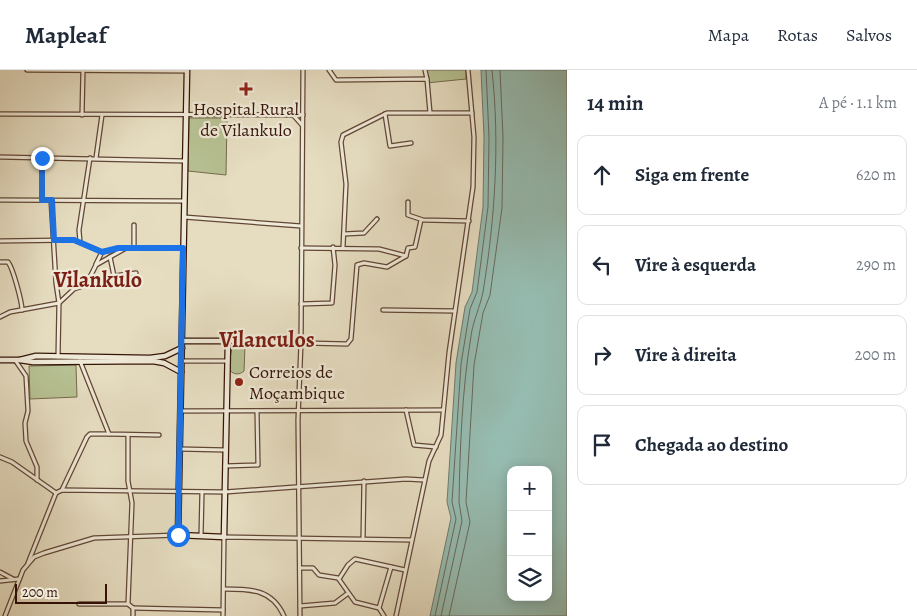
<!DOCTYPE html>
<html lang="pt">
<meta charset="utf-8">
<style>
:root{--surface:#fff;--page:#f2f2f3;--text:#1f2937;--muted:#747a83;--line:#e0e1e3}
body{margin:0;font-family:Alegreya,serif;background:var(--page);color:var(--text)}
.controls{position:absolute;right:15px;bottom:15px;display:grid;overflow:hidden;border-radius:10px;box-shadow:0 2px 12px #0003}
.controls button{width:45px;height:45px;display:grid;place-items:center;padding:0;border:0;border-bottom:1px solid var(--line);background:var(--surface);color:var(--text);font:25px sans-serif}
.scale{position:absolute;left:15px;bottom:12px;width:92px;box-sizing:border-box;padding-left:5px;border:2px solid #351407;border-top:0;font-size:14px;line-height:18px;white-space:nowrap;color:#351407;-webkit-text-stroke:4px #efe9d7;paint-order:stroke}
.stop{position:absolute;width:15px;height:15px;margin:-11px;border:4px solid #1a73e8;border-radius:50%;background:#fff}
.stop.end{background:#1a73e8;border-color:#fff;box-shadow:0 1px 5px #0008}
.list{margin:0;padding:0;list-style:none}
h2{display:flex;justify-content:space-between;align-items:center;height:65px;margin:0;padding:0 20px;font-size:21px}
h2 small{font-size:16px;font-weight:400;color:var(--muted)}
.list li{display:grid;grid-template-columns:32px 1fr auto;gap:15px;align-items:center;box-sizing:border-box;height:80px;margin:0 10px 10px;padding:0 10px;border:1px solid var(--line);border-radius:10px}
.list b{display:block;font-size:19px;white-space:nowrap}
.list em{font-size:16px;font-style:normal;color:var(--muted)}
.icon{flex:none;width:28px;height:28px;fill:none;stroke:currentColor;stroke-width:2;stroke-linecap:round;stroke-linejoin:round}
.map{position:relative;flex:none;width:567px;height:546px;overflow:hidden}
header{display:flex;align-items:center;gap:30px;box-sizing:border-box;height:70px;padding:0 25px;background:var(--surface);border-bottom:1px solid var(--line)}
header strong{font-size:24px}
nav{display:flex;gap:28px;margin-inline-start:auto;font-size:18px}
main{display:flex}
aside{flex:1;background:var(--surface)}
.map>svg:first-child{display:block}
.green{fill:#b6c092;stroke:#766a4c}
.water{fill:#96bcb1;stroke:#6f796d;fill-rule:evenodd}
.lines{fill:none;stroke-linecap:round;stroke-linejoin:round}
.shore{stroke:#66685c;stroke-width:1}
.minor-casing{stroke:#614636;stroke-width:5.5}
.secondary-casing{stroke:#351407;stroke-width:7}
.minor{stroke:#efe9d7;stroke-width:3}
.secondary{stroke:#efe9d7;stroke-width:4.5}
.route{stroke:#1a73e8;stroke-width:6}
.poi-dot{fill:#8f2418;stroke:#efe9d7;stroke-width:2}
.labels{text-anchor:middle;stroke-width:4.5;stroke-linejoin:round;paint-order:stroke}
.poi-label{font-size:18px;fill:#351407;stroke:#efe9d7}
.district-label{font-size:22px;font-weight:bold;fill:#7a1f14;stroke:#efe9d7}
</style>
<header>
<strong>Mapleaf</strong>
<nav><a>Mapa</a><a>Rotas</a><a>Salvos</a></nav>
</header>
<main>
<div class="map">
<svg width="567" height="546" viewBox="0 0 567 546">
<rect width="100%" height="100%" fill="#e6ddc1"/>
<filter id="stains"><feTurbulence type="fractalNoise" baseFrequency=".004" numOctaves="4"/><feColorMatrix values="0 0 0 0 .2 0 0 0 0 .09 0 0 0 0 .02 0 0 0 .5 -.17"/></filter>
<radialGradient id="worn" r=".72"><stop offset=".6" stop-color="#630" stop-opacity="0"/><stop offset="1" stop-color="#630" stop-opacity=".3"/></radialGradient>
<g class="green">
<path d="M426 0H466V9L426 13Z"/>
<path d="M189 48H227L226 105 188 101Z"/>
<path d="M233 274 245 276 244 301C240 305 233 305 230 300V287Z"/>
<path d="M76 295 77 327 30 329 29 296Z"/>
</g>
<path class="water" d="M481 0H567V546H430L451 448 447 432 456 293 465 237 472 222 483 137 484 67ZM511 400H548V527H511Z"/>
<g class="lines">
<g class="shore">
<path d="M435 546 456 449 452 432 461 294 470 239 477 222 488 137 489 67 486 0"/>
<path d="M441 546 462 451 459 432C460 377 462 320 471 266 473 251 480 237 483 222 495 149 500 74 492 0"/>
<path d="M449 546 470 452 466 432 474 295 483 243 490 225 502 138 503 67 500 0"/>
</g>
<g class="minor-casing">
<g id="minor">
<path d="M27 0 187 1"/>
<path d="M329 0 336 10 427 9 430 43"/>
<path d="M425 0 427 9"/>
<path d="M0 44 303 45"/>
<path d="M385 44 390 76 411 73"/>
<path d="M82 45 83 0"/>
<path d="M294 46 302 55"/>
<path d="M0 87 185 91"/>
<path d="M42 88V130"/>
<path d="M96 88 102 45"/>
<path d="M0 130 184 131"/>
<path d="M51 130 56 213 59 233 74 219 114 206 110 187 126 178H183"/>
<path d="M408 132V145L423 150 469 151"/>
<path d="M184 147 301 156"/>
<path d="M134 155V178"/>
<path d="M344 164 364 163 377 149"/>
<path d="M0 171 74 170 102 182 126 178"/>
<path d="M80 172 79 160 90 88"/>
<path d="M343 177 346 114 341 72 343 65 387 43H472"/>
<path d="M301 178 379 179 406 186"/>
<path d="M0 192H8C13 198 22 232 22 240"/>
<path d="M96 194 102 182"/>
<path d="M114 206 136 203"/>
<path d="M87 213 96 195 110 187"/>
<path d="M301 234 332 233 335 195 333 177"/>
<path d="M383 240 455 241"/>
<path d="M0 247 10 242 59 233 58 287"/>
<path d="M228 271 347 274 351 269 357 195 364 193 387 197 406 186 408 178 415 177 421 150"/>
<path d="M15 290 26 306 28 341 25 353 26 371 37 397V410"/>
<path d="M80 291 109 364 159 365"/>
<path d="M182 291H227"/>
<path d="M406 340 414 375 436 377"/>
<path d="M181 341 443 340"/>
<path d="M128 365V411L132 433 128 534 133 538V546"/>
<path d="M180 379 225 380"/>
<path d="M0 387 12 392 56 423"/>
<path d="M225 396 258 395 257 341"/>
<path d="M62 420 87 367 90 364H109"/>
<path d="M201 466 202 422"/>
<path d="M363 469 364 411"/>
<path d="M28 493 56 423 62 420 225 422 406 409 424 410"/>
<path d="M300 498H313L319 505 338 508 355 532 379 538 384 546"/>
<path d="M0 502 13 509"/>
<path d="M339 509 348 495 355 489 405 500"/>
<path d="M0 511 19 509"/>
<path d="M224 519C251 519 272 519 284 546"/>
<path d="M79 534H128"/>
<path d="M300 536 335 533 347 524"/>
<path d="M133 538 223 540"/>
<path d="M379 538 391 497"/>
<path d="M5 546 23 500 34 487 44 483 94 468 178 465"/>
<path d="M223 546 224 467 411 470"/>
<path d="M300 546 298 350 301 273 303 0"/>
<path d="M396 546 429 391 441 365 449 283 473 117 474 67 468 0"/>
</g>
</g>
<g class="secondary-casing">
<g id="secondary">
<path d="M182 271H228L224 467 178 465 187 0"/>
<path d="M0 290H20L36 286 150 288 165 286 182 278"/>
<path d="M20 290 33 292 153 291 164 293 181 302"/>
</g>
</g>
<use href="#minor" class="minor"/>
<use href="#secondary" class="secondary"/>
</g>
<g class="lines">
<path class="route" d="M42 88V130H52L54 170H74L102 182 118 178H183L178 465"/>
</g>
<g class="poi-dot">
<path d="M243.5 11.5h5v5h5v5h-5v5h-5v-5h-5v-5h5z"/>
<circle cx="239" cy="312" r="5"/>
</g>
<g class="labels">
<g class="poi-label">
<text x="246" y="45">Hospital Rural<tspan x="246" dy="21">de Vilankulo</tspan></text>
<text x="249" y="308" text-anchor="start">Correios de<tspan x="249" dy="21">Moçambique</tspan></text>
</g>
<g class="district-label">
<text x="98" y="217">Vilankulo</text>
<text x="267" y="277">Vilanculos</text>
</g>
</g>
<rect width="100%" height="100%" filter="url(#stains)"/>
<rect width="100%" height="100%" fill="url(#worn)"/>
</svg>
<div class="controls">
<button>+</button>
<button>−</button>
<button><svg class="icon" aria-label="layers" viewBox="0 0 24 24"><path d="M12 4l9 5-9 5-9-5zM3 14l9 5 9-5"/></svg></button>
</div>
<div class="scale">200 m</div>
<div class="stop" style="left:178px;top:465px"></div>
<div class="stop end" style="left:42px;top:88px"></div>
</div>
<aside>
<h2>14 min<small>A pé · 1.1 km</small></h2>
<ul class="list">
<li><svg class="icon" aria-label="ahead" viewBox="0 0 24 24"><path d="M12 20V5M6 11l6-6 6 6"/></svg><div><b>Siga em frente</b></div><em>620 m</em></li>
<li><svg class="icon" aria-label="left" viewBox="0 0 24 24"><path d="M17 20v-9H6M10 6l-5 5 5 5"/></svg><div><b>Vire à esquerda</b></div><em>290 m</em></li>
<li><svg class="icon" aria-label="right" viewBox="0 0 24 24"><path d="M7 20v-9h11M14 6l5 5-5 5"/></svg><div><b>Vire à direita</b></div><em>200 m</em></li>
<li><svg class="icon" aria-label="arrive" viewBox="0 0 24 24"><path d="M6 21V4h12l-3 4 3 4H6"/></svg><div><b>Chegada ao destino</b></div></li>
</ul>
</aside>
</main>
